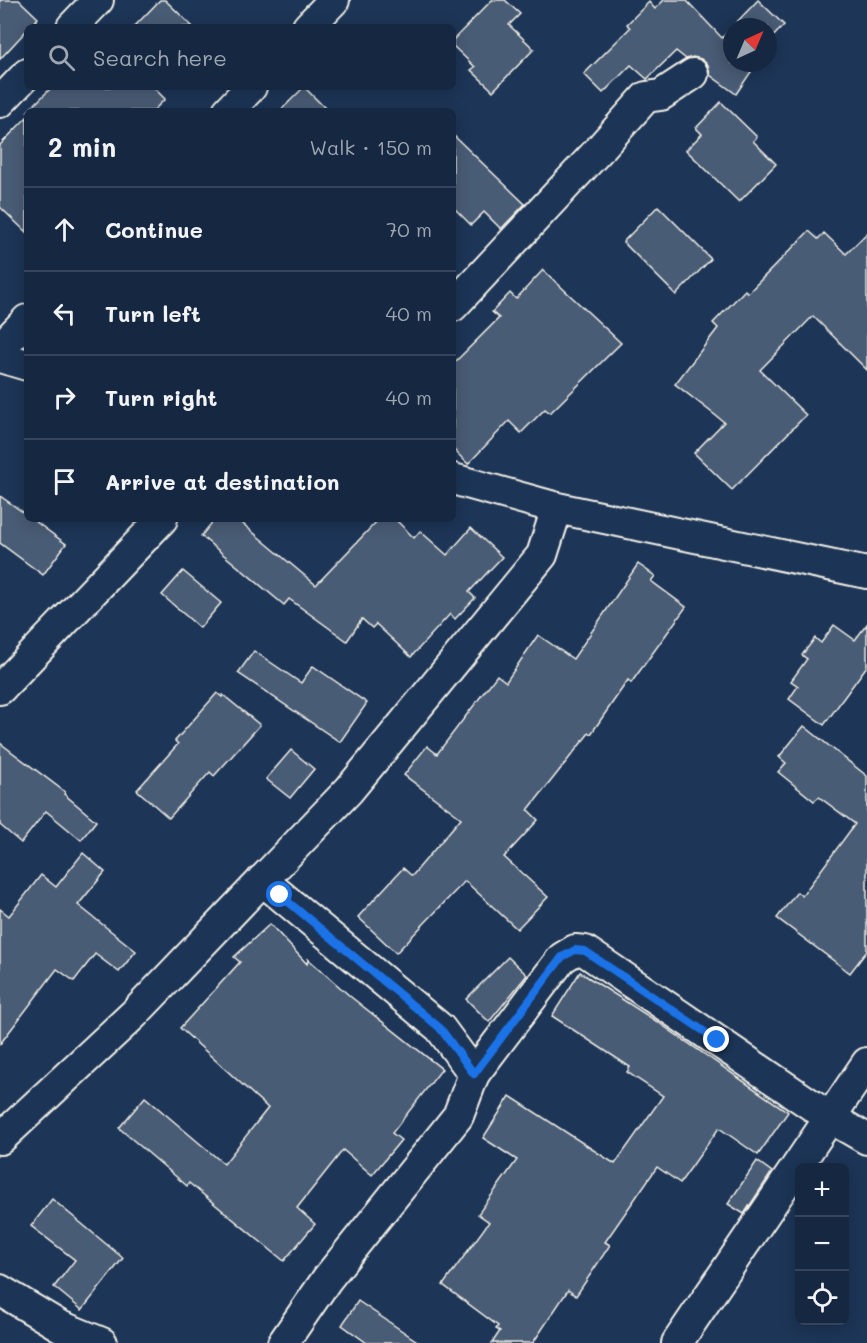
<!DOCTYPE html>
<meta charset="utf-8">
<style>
:root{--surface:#162841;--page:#23344c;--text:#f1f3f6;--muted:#9ea6b1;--line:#35445a}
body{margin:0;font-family:Mali,sans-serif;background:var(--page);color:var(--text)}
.controls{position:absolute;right:18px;bottom:18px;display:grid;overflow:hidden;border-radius:9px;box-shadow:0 3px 15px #0003}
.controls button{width:54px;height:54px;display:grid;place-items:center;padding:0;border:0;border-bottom:2px solid var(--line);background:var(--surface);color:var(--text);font:30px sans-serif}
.compass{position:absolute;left:723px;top:18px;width:54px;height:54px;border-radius:50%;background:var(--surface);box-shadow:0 3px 15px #0003;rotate:44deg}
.stop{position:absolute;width:18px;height:18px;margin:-14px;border:4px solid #1a73e8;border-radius:50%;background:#fff}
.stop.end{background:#1a73e8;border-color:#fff;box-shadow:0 2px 6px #0008}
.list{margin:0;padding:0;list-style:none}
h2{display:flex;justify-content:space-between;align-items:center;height:78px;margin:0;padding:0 24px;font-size:26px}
h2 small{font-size:20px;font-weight:400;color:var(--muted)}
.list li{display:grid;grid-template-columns:39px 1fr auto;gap:18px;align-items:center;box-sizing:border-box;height:84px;padding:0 24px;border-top:2px solid var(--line)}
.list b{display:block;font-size:22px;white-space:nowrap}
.list em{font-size:20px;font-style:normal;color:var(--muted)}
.icon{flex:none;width:33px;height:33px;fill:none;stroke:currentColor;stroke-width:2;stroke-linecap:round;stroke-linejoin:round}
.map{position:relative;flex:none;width:867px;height:1343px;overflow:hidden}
.search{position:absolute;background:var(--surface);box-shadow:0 3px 15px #0003;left:24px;top:24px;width:432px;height:66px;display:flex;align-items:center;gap:15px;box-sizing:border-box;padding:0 21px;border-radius:9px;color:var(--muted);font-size:22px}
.panel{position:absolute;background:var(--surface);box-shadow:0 3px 15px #0003;left:24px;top:108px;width:432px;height:414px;border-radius:9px}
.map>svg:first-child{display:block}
.building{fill:#485b74;stroke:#f4f1e8;stroke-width:1.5}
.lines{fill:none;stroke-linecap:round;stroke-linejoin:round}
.minor-casing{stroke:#f4f1e8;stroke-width:34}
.minor{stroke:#1d3557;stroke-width:30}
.route{stroke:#1a73e8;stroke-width:8}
</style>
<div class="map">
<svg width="867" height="1343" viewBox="0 0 867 1343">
<rect width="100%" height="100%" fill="#1d3557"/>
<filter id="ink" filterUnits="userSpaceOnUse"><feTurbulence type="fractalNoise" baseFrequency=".0167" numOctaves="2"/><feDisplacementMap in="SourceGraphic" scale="12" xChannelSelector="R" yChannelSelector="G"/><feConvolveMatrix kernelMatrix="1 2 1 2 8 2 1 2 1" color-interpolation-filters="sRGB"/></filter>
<g filter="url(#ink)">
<g class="building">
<path d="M0 0H19L38 18 30 27H27V30L0 59Z"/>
<path d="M160 0H165L193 27H134Z"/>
<path d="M492 0H505L520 14 509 25 534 49 493 91 471 70 475 67 453 46V40Z"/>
<path d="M664 0H686L722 38 732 27V63H757L736 94 710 75 708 65 701 59 693 57 686 59 676 51 647 79 631 65 603 93 584 74 630 28 627 24 649 2 655 9Z"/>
<path d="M758 0 784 25 768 42V27H732Z"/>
<path d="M52 87H153L165 99 153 111H28Z"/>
<path d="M304 87 328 111H280Z"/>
<path d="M721 102 757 137 753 141 776 164 739 202 686 150 702 134 696 128Z"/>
<path d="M27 117V233L0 207V145Z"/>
<path d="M453 135 525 204 501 229 484 212 471 225 453 207Z"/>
<path d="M658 206 711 259 676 295 623 242Z"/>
<path d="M809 231 818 239 824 233 846 254 867 233V370L813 316 760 370 806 415 732 490 694 453 724 422 675 384 718 328 713 323 745 290 748 293Z"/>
<path d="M543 270 621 343 550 413 545 409 521 433 509 421 468 464 453 449V364L499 318 492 312 510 293 516 299Z"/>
<path d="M0 496 27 515V519H32L66 544 43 575 0 543Z"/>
<path d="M215 519H237L316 585 379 519H395L414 538 420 531 447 555 471 528 502 557 469 592 475 598 455 619 450 614 411 657 376 624 372 628 362 619 347 641 289 599 284 605 201 536Z"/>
<path d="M638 564 655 576 651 581 686 607 631 683 628 680 591 734 589 733 528 810 538 820 504 857 548 897 517 929 465 881 396 953 358 917 403 868 412 876 461 818 404 775 427 746 437 754 497 675 506 682 538 635 573 659Z"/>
<path d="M183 571 221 603 200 628 162 595Z"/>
<path d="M867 624V666L824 725 789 699 798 686 791 681 807 659 802 655 815 638 821 643 834 625 855 640Z"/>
<path d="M254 651 301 683 313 666 367 703 340 742 238 673Z"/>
<path d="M217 693 222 697 223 695 260 725 214 776 210 772 169 818 137 790 178 744 175 741Z"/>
<path d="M804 726 867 776V951L850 973 777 918 797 892 802 896 855 824 819 797 814 801 778 772 786 763 779 757Z"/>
<path d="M0 743 65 792 64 794 96 821 81 840 46 811 21 843 0 825Z"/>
<path d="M291 750 314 769 290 798 266 779Z"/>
<path d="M83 853 105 872 78 905 136 951 119 972 95 954 74 981 57 969 0 1044V909L9 916 41 875 56 887Z"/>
<path d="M270 924 307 964 308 959 351 997 442 1069 392 1133 401 1140 372 1175 343 1150 297 1208 315 1224 284 1261 189 1183 187 1186 119 1128 145 1097 224 1164 268 1108 180 1028 240 962 234 957Z"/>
<path d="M508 957 527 975 489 1022 466 999Z"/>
<path d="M580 972 659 1023 788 1112 758 1155 719 1128 680 1183 657 1167 605 1242 610 1245 576 1296 568 1290 533 1343H492L500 1331 496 1329 498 1326 443 1285 489 1222 478 1214 517 1160 483 1138 510 1096 615 1164 663 1096 627 1072 630 1067 552 1016Z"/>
<path d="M757 1161 772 1172 744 1214 728 1204Z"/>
<path d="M52 1199 123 1258 82 1310 54 1287 75 1260 31 1226Z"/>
<path d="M358 1301 420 1343H367L342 1325Z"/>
</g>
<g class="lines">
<g class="minor-casing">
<g id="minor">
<path d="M72 27 98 0"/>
<path d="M308 27 334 0"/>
<path d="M0 102 27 74"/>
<path d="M228 111 251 87"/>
<path d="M453 306 597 152 646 97 661 95 693 74"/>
<path d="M0 348 27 320"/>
<path d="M0 357 27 365"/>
<path d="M453 479 557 508 867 573"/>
<path d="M0 689 162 519"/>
<path d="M262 880 440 1028 474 1074 458 1116 327 1279 283 1343"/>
<path d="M474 1074 562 958 575 950 585 951 829 1117 867 1139"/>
<path d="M0 1139 134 1014 349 790 542 555 557 508"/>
<path d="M0 1290 60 1326 102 1343"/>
<path d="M677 1343 867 1063"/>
</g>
</g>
<use href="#minor" class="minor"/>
</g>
</g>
<g class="lines" filter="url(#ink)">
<path class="route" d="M280 895 440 1028 474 1074 562 957 575 950 585 951 717 1040"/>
</g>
</svg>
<div class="controls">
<button>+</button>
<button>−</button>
<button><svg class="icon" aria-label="locate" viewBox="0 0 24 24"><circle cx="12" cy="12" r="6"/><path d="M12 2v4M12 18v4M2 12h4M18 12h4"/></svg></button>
</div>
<svg class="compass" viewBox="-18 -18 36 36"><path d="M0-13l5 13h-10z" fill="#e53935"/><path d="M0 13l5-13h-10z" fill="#9ea6b1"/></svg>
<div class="stop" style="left:280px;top:895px"></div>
<div class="stop end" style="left:717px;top:1040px"></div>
<div class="search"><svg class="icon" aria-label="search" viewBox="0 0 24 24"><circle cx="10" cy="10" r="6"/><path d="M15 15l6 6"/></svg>Search here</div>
<section class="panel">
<h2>2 min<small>Walk · 150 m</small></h2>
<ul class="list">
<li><svg class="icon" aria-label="ahead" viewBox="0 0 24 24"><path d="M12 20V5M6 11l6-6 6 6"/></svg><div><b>Continue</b></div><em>70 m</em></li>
<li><svg class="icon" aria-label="left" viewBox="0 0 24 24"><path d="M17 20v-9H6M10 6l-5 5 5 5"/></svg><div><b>Turn left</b></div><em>40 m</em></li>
<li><svg class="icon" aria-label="right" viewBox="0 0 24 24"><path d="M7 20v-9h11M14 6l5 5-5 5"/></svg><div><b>Turn right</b></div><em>40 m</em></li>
<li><svg class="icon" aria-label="arrive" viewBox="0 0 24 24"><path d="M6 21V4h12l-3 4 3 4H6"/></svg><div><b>Arrive at destination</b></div></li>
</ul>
</section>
</div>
